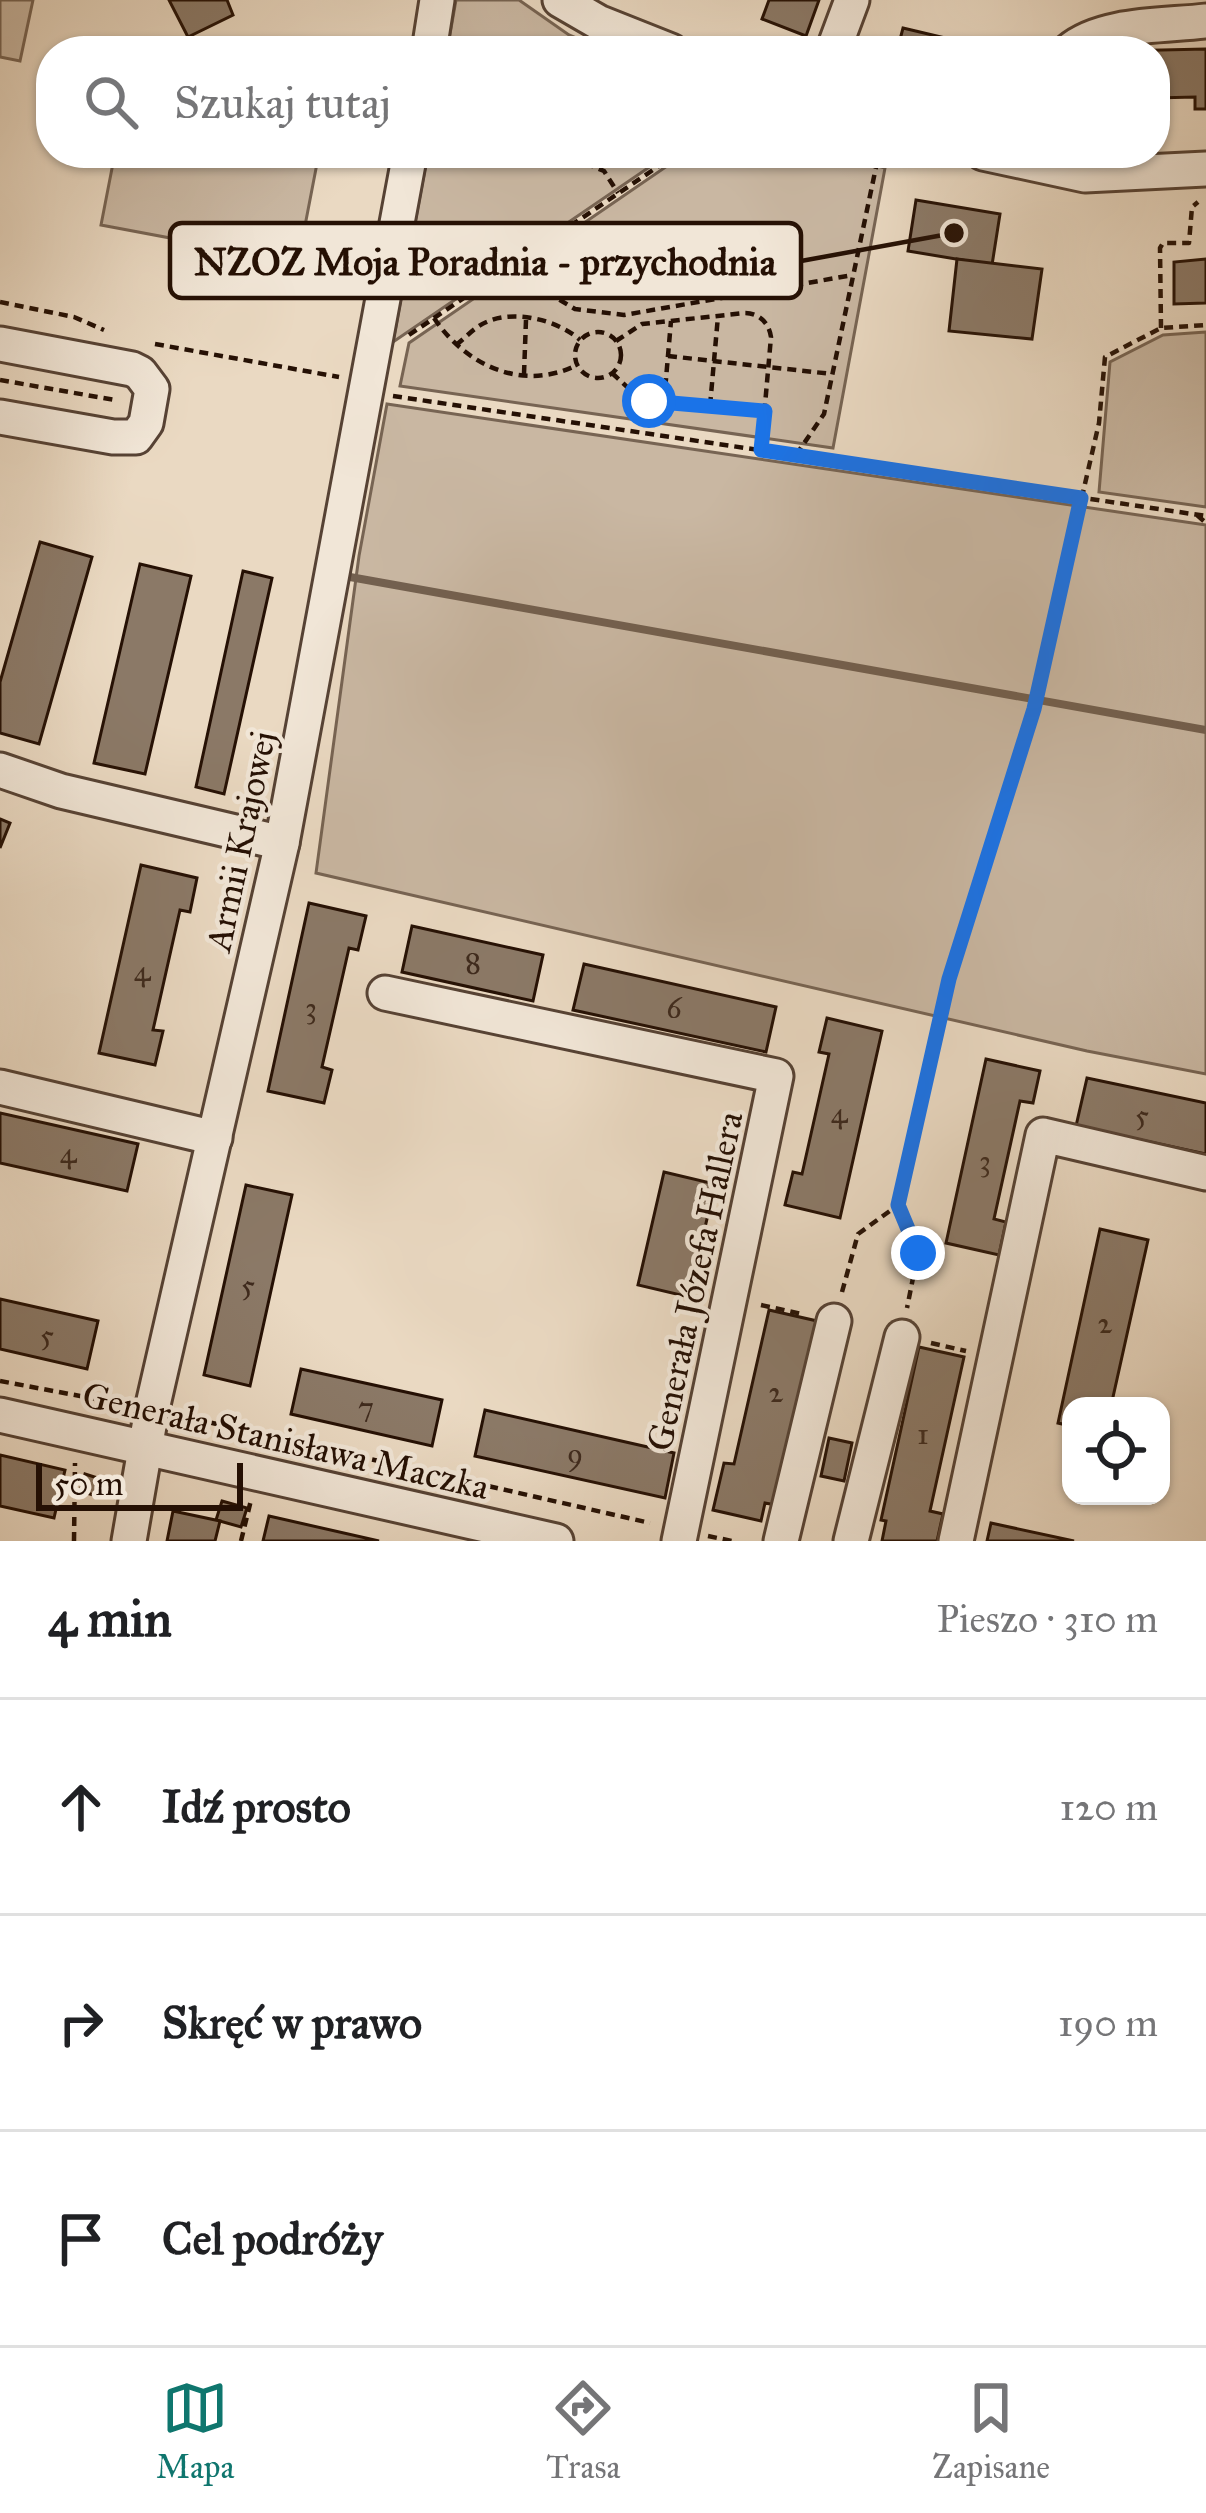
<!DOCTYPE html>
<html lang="pl">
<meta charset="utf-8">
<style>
:root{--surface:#fff;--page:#f6f6f6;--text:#202124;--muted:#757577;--line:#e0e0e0;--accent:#0f766e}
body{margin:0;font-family:"IM FELL Great Primer",serif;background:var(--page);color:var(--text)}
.controls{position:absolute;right:36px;bottom:36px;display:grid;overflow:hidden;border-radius:24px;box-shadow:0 3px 9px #0004}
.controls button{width:108px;height:108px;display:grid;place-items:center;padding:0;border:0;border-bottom:3px solid var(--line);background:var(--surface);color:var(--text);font:60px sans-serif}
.scale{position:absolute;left:36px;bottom:30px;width:207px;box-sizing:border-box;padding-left:12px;border:6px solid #251004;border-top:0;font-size:33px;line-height:42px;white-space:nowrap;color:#251004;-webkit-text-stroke:9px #f1e6d7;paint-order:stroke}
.stop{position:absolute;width:36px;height:36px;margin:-27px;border:9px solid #1a73e8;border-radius:50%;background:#fff}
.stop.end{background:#1a73e8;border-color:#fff;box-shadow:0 3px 12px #0008}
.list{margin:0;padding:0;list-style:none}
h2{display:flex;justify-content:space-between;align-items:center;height:156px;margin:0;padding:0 48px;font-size:51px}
h2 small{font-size:39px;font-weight:400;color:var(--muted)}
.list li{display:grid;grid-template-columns:78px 1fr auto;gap:36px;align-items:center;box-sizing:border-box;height:216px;padding:0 48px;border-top:3px solid var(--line)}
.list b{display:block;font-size:45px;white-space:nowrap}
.list em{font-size:39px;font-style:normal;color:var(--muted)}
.icon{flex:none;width:66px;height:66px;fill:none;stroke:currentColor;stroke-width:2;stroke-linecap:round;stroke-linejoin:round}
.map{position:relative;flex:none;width:1206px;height:1541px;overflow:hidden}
.search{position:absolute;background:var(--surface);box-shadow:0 3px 9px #0004;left:36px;right:36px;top:36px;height:132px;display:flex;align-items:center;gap:30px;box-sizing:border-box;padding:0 42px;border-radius:48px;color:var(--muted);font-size:45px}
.sheet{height:804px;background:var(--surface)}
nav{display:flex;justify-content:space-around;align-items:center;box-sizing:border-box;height:168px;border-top:3px solid var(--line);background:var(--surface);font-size:33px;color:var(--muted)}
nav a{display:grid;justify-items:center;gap:6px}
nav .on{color:var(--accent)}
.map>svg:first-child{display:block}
.green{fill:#c9b7a2;stroke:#776453;stroke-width:3}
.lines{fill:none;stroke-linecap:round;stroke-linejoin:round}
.stream{stroke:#73604f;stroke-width:8}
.building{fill:#8b7967;stroke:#251004;stroke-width:3}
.minor-casing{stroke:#564234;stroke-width:39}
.path{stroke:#251004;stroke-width:4.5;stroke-dasharray:9 6;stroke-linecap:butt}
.minor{stroke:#f1e6d7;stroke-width:33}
.route{stroke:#1a73e8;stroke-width:15}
.labels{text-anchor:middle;stroke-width:9;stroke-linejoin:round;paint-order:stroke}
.number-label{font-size:30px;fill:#3e2a1d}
.street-label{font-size:36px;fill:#251004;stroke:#f1e6d7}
.leader{fill:none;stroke:#251004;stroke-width:4.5}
.callout-dot{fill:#251004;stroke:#f1e6d7;stroke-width:4.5}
.callout{fill:#f1e6d7;stroke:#251004;stroke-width:4.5}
.callout-label{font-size:39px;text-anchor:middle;font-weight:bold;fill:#251004}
</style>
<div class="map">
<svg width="1206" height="1541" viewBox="0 0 1206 1541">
<rect width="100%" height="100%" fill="#ead9c2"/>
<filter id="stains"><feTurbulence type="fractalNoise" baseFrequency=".00167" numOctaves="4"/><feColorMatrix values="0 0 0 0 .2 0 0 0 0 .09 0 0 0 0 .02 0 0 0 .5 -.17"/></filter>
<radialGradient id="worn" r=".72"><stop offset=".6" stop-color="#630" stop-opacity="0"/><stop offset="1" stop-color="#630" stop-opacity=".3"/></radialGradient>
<g class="green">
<path d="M0 0H33L20 61 0 57Z"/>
<path d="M456 0H519L569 35 607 51H447Z"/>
<path d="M115 153H319L298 262 101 225Z"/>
<path d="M428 153H670L393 342Z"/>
<path d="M686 153H833L885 168 833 448 400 386 409 343Z"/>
<path d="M1206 332V507L1099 492 1110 362 1163 335Z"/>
<path d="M387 404 1206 525V1074L1087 1051 316 873 359 556Z"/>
</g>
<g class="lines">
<path class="stream" d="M350 577 1206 730"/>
</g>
<g class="building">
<path d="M169 0H227L233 15 188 37Z"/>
<path d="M769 0H819L806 36 762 19Z"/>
<path d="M903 28 1000 51H897Z"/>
<path d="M353 41 368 43 367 51H351Z"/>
<path d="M1206 49V109H1195V97L1155 98V51H1117Z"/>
<path d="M916 200 1000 214 992 265 908 251Z"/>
<path d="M957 259 1042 269 1032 339 949 331Z"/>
<path d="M1206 259V303L1174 304V262Z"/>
<path d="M40 542 92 557 39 744 0 733V682Z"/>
<path d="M140 564 191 576 145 774 94 763Z"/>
<path d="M243 571 272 578 224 794 196 787Z"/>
<path d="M0 819 10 823 0 848Z"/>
<path d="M141 865 197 878 190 912 180 910 153 1030 163 1031 155 1065 99 1053Z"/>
<path d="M309 903 366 916 358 950 349 948 337 1001 322 1067 332 1070 324 1103 268 1091Z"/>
<path d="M412 926 543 955 533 1001 402 972Z"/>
<path d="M584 964 776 1007 766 1052 573 1010Z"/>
<path d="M827 1018 882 1031 840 1218 785 1205 793 1172 802 1174 829 1054 819 1052Z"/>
<path d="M986 1059 1040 1071 1033 1103 1020 1101 994 1219 1006 1222 999 1255 946 1243Z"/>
<path d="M1087 1078 1206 1103V1154L1076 1126Z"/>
<path d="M0 1113 138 1144 127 1191 0 1163Z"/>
<path d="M664 1172 715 1184 689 1297 638 1285Z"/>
<path d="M246 1185 292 1195 250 1386 204 1375Z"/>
<path d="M1100 1229 1148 1240 1111 1406H1071V1426L1058 1423Z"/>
<path d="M0 1299 98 1321 87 1369 0 1349Z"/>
<path d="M769 1310 817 1321 776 1505 765 1503 761 1521 713 1510 724 1463 734 1464Z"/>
<path d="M919 1347 964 1357 930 1511 943 1514 937 1541H882L886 1521 881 1520Z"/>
<path d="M301 1369 442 1400 432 1446 291 1414Z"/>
<path d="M485 1410 674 1453 665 1498 475 1456Z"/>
<path d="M829 1438 852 1443 844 1481 821 1476Z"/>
<path d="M0 1455 65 1470 54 1518 0 1506Z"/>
<path d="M85 1474 104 1480 100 1497 80 1491Z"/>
<path d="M222 1501 247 1508 241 1527 216 1520Z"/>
<path d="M173 1511 220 1521 215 1541H167Z"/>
<path d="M269 1516 379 1541H263Z"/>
<path d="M991 1523 1074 1541H987Z"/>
</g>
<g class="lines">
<g class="minor-casing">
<g id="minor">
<path d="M560 0 598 22 671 51"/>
<path d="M429 51 437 0"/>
<path d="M833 51 852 0"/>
<path d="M1069 51C1102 23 1164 26 1206 21"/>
<path d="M983 153 1085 175 1206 169"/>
<path d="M0 344 132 369 140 373 152 389 146 423 136 437H113L0 417"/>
<path d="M0 770 61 791 282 843"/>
<path d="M385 993 776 1076 679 1541"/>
<path d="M0 1087 215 1138"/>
<path d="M0 1415 556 1541"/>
<path d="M129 1541 152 1409 282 843 410 153"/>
<path d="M781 1541 834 1321"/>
<path d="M851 1541 902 1337"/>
<path d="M956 1541 1043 1135 1206 1173"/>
</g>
</g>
<g class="path">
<path d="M902 153H908"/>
<path d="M585 163 604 171 618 193"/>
<path d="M508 269 575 309 624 315 853 275"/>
<path d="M0 302 74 317 104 330"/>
<path d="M434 318C466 366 523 392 577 365"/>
<path d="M1161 328 1160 248 1163 243H1189L1192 207 1198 202"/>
<circle cx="598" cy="355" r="23"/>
<path d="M409 335 678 153"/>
<path d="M616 341 642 324 745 313C759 313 769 323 771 337L761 450"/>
<path d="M155 344 339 377"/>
<path d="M456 345C464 339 471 331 479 326 508 307 557 319 580 340"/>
<path d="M668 356 832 374"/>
<path d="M612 373 640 399 765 411"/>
<path d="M524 374 526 320"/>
<path d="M0 380 115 400"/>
<path d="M393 396 1206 516"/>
<path d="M664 402 671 321"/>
<path d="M710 406 718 316"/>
<path d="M796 455 824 414 879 153"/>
<path d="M1197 515 1206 523"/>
<path d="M898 1205 918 1253 907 1308"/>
<path d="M842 1292 858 1234 898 1205 949 979 1033 709 1099 423 1105 357 1161 328 1206 325"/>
<path d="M761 1305 802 1314"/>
<path d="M931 1343 966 1351"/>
<path d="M0 1381 123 1404"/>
<path d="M182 1416 650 1523"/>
<path d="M708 1536 732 1541"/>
<path d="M74 1541 75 1463"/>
<path d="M241 1541 251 1500"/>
</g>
<use href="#minor" class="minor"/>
</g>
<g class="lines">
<path class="route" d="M649 401 765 411 761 450 1081 498 1034 709 949 979 898 1205 918 1253"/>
</g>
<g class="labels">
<g class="number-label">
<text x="473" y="973">8</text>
<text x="142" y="981">4</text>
<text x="311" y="1018">3</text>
<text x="674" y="1018">6</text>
<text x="839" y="1123">4</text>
<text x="1142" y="1125">5</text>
<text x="68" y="1163">4</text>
<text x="985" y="1171">3</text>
<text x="248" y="1295">5</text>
<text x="1105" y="1333">2</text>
<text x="47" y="1345">5</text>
<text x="776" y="1402">2</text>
<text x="366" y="1417">7</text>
<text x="923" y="1444">1</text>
<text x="575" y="1464">9</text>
</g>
<g class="street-label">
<text transform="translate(240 841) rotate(-78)" y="13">Armii Krajowej</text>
<text transform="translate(694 1281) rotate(-78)" y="13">Generała Józefa Hallera</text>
<text transform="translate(286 1440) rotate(13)" y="13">Generała Stanisława Maczka</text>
</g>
</g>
<path class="leader" d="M954 233L801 261"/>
<circle class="callout-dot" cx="954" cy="233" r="12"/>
<rect class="callout" x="170" y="223" width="631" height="75" rx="12"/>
<g class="callout-label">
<text x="485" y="275">NZOZ Moja Poradnia - przychodnia</text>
</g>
<rect width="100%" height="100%" filter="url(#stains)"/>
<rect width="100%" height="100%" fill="url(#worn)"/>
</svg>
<div class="controls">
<button><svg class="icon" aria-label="locate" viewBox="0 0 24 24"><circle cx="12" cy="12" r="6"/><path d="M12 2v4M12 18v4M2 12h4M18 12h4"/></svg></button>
</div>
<div class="scale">50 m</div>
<div class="stop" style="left:649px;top:401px"></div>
<div class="stop end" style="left:918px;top:1253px"></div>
<div class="search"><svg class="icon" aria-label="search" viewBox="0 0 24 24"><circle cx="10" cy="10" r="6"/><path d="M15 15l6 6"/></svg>Szukaj tutaj</div>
</div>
<section class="sheet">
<h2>4 min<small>Pieszo · 310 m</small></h2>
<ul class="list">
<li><svg class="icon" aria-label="ahead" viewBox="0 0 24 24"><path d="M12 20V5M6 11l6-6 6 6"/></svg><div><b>Idź prosto</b></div><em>120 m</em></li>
<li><svg class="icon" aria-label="right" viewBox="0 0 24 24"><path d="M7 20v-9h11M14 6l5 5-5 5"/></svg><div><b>Skręć w prawo</b></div><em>190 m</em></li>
<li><svg class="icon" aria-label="arrive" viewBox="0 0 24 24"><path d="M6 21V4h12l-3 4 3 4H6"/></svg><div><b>Cel podróży</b></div></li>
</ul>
</section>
<nav>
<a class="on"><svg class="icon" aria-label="map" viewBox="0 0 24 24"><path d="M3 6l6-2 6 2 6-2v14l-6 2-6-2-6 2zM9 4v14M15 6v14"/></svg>Mapa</a>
<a><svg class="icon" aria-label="directions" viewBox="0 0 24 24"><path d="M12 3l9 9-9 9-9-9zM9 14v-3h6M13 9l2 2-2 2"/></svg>Trasa</a>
<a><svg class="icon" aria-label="saved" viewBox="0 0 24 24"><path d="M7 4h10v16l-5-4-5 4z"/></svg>Zapisane</a>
</nav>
